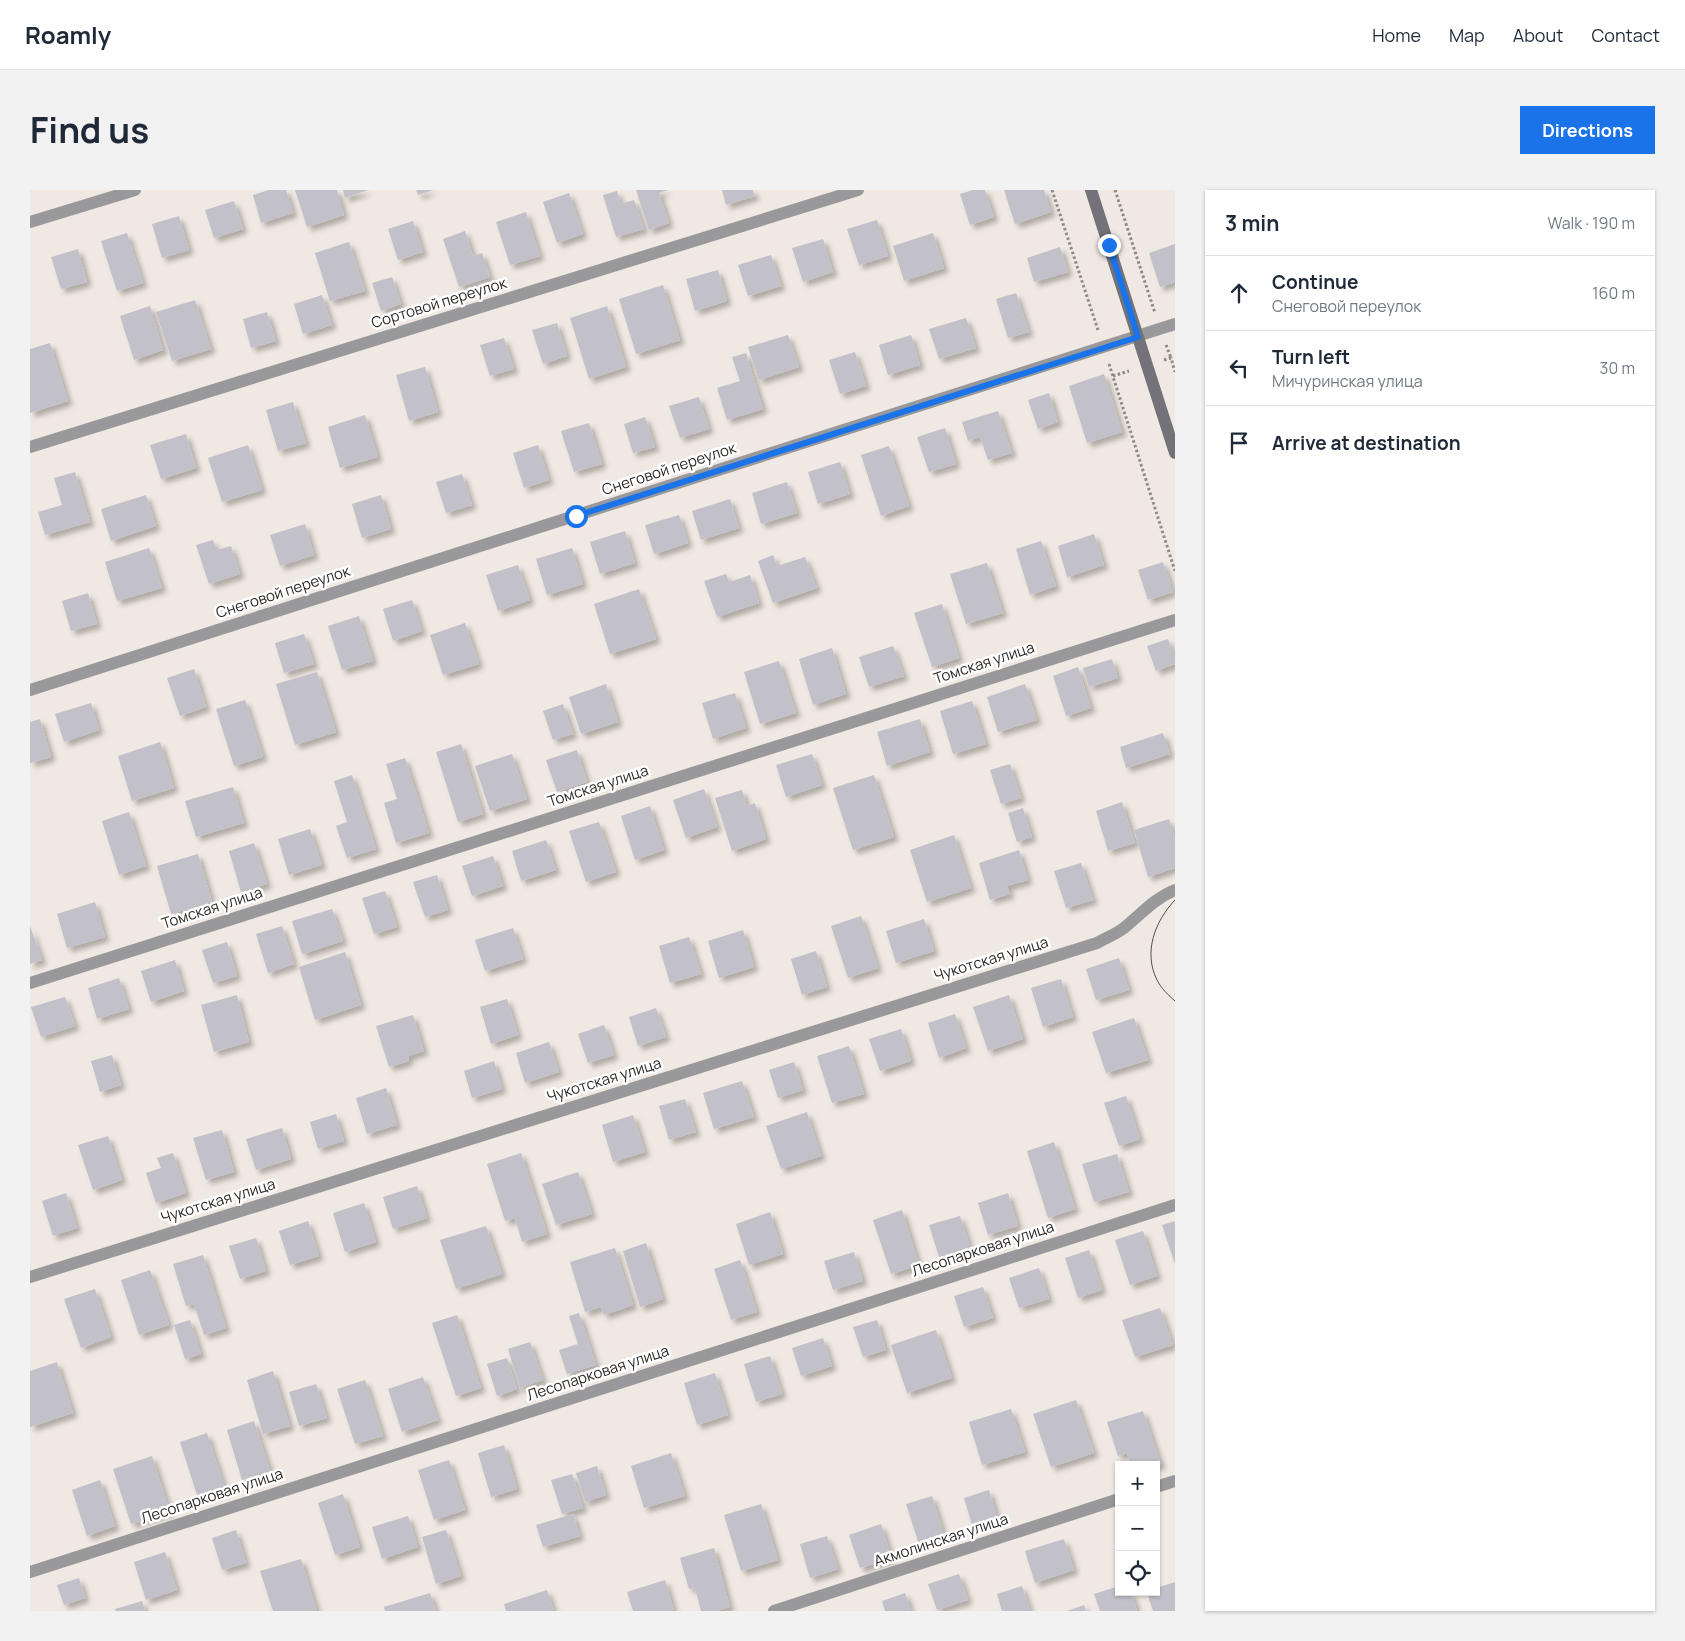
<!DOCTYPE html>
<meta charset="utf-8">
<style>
:root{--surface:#fff;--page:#f2f2f3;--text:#1f2937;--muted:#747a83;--line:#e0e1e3;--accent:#1a73e8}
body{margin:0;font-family:Manrope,sans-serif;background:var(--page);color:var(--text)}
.controls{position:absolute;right:15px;bottom:15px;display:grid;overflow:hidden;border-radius:0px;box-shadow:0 1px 4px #0004}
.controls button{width:45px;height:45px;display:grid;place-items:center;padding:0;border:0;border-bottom:1px solid var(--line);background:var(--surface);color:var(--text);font:25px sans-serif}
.stop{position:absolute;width:15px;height:15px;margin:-11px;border:4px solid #1a73e8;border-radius:50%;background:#fff}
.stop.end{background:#1a73e8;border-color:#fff;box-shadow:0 1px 5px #0008}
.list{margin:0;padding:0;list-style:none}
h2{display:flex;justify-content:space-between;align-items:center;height:65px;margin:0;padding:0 20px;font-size:21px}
h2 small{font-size:16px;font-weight:400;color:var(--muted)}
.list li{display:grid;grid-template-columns:32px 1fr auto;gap:15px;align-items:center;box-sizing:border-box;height:75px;padding:0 20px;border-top:1px solid var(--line)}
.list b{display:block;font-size:19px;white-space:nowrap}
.list p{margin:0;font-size:16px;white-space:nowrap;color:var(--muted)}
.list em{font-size:16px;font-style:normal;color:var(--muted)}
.icon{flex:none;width:28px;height:28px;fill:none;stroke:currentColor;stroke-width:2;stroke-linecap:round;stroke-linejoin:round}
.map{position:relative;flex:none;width:1145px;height:1421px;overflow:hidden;border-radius:0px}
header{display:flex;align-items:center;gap:30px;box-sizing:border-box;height:70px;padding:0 25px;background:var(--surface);border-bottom:1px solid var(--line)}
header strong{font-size:24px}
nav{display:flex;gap:28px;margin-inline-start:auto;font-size:18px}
.intro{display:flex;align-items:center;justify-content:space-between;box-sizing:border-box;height:120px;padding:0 30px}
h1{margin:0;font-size:35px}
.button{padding:12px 22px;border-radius:0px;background:var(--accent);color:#fff;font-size:18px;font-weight:700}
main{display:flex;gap:30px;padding:0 30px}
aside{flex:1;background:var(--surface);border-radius:0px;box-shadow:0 1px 4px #0004}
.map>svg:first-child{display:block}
.building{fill:#c2c0c9;filter:url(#shadow)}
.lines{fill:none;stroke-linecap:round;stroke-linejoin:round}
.path{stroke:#8f8a85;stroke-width:3;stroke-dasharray:2.5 2.5;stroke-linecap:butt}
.minor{stroke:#99999c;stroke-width:12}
.secondary{stroke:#727278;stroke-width:12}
.tram{stroke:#534f4c;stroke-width:1}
.route{stroke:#1a73e8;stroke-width:6}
.labels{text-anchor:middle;stroke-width:5;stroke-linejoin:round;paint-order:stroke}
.street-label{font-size:15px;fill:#2d2a28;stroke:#fff}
</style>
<header>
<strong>Roamly</strong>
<nav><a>Home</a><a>Map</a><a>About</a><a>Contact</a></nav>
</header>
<div class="intro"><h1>Find us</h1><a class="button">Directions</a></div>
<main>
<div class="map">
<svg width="1145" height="1421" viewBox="0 0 1145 1421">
<defs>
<filter id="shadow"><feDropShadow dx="4.5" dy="4.5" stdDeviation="2.5" flood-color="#0004"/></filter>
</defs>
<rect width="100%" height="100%" fill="#f0e8e2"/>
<g class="building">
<path d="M239 0H256L263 23 231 33 223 5Z"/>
<path d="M265 0H307L314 25 277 37Z"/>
<path d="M313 0H338L315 8Z"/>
<path d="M386 0H403L388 5Z"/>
<path d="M606 0H638L629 3 639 33 619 40Z"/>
<path d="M692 0H723L725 6 696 15Z"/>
<path d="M943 0H955L964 27 940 35 930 4Z"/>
<path d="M974 0H1014L1021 22 985 34Z"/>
<path d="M587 1 591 14 604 10 614 39 586 47 573 5Z"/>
<path d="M539 3 553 44 527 53 513 12Z"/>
<path d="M204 11 213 39 184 48 175 20Z"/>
<path d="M496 22 510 66 480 75 466 32Z"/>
<path d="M149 26 159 60 132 68 122 34Z"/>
<path d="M847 30 858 66 829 75 817 39Z"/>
<path d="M383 31 393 62 368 70 358 39Z"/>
<path d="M435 41 443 66 452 63 460 87 429 97 413 49Z"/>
<path d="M97 43 113 93 87 101 71 51Z"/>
<path d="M903 43 914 78 874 91 863 56Z"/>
<path d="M793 49 803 82 773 92 762 58Z"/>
<path d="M319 52 335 101 300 111 285 63Z"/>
<path d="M1145 54V92L1130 97 1119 63Z"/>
<path d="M1030 57 1038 82 1004 92 997 68Z"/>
<path d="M48 59 57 92 31 99 21 67Z"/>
<path d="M741 65 751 96 718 106 708 75Z"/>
<path d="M688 80 697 111 665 121 656 89Z"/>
<path d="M362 87 371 114 351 121 342 93Z"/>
<path d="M633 95 650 150 606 164 589 109Z"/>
<path d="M986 103 999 142 978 148 966 109Z"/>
<path d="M292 105 302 135 273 144 264 114Z"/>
<path d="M165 110 181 159 142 171 126 122Z"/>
<path d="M120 116 133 160 104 170 90 126Z"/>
<path d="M577 116 596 177 559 189 540 128Z"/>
<path d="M237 122 246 151 221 158 213 129Z"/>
<path d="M936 128 946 158 909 169 899 139Z"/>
<path d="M527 133 537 166 513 174 502 140Z"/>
<path d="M758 145 769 177 729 190 718 157Z"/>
<path d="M881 145 890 175 858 185 849 155Z"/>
<path d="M474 148 484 179 460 186 450 155Z"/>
<path d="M20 153 38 211 0 223V159Z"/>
<path d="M825 162 836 196 810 204 799 170Z"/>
<path d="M716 163 733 219 697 230 687 198 710 191 702 167Z"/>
<path d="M395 177 408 222 379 231 366 185Z"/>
<path d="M1074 184 1092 242 1057 253 1039 196Z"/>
<path d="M1019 203 1028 232 1008 239 998 210Z"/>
<path d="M669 207 679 239 650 248 639 216Z"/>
<path d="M263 212 276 253 248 261 236 220Z"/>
<path d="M968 221 982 263 958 270 950 247 938 251 932 232Z"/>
<path d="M335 225 348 267 310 278 298 237Z"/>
<path d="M615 227 625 257 603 263 594 234Z"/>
<path d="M559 233 572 274 544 282 531 241Z"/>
<path d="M915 238 926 274 899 282 887 247Z"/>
<path d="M156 244 166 278 131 289 120 255Z"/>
<path d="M218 255 232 300 192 312 178 268Z"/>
<path d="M508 255 519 290 494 298 483 263Z"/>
<path d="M859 256 879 316 851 326 831 265Z"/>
<path d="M810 272 820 304 788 314 778 282Z"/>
<path d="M45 282 60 332 15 345 8 322 32 315 24 288Z"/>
<path d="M432 284 442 315 416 323 406 292Z"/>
<path d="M757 292 767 323 731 334 722 303Z"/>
<path d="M116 305 126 336 81 351 71 319Z"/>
<path d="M351 305 361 339 332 348 322 314Z"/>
<path d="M700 309 709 338 671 350 662 321Z"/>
<path d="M649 325 658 353 624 364 615 335Z"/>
<path d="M275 334 284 365 250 376 240 345Z"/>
<path d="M595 341 605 373 570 384 560 352Z"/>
<path d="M1064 344 1074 375 1037 387 1028 356Z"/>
<path d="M183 350 186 360 201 356 210 384 179 394 166 355Z"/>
<path d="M1011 351 1026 396 1000 405 986 359Z"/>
<path d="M119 358 132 398 87 411 75 372Z"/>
<path d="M542 358 553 394 517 405 506 369Z"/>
<path d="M743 365 747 376 775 367 787 398 743 413 728 371Z"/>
<path d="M1133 372 1143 402 1118 410 1108 380Z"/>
<path d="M957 373 973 423 936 434 920 384Z"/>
<path d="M488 375 500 410 468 421 456 385Z"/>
<path d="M696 384 699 392 720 385 729 413 687 427 674 391Z"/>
<path d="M609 399 626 449 580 464 564 414Z"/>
<path d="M58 403 67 434 41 441 32 411Z"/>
<path d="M382 410 392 441 363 451 353 419Z"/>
<path d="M912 414 929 468 902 477 884 423Z"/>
<path d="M329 426 343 471 312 480 298 436Z"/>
<path d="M435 433 449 474 413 485 400 445Z"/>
<path d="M274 444 284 474 254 483 245 453Z"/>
<path d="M1138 449 1145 468V474L1126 481 1117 456Z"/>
<path d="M863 456 874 486 839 497 829 467Z"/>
<path d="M802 458 816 504 783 515 769 469Z"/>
<path d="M1082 469 1088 488 1059 497 1053 478Z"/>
<path d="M749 471 766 523 730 534 714 482Z"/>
<path d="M1048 477 1061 518 1036 526 1023 486Z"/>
<path d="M164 479 176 517 150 526 137 488Z"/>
<path d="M287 482 306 542 265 555 246 494Z"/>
<path d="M576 494 588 532 551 544 539 507Z"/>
<path d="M995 494 1007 530 968 542 957 507Z"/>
<path d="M705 503 716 538 683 549 672 513Z"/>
<path d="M215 510 233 567 204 576 186 519Z"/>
<path d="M942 511 956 554 923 564 910 521Z"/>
<path d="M61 513 69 540 34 552 25 524Z"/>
<path d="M533 514 543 544 523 550 513 521Z"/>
<path d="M10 529 21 567 0 573V532Z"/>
<path d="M890 529 900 562 857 576 847 542Z"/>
<path d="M1133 543 1140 564 1096 578 1090 557Z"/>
<path d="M130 552 144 598 102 611 88 566Z"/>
<path d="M431 554 453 624 428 632 406 562Z"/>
<path d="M547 560 557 592 527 602 516 570Z"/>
<path d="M482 564 497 609 460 621 445 576Z"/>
<path d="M782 564 792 595 756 607 746 575Z"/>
<path d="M375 568 399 643 366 653 354 613 367 609 356 574Z"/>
<path d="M980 574 991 608 971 614 960 580Z"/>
<path d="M322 585 346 659 317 668 306 636 317 632 304 591Z"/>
<path d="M844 585 864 647 823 660 803 598Z"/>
<path d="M203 597 214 633 166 647 155 611Z"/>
<path d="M674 599 687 637 656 648 643 610Z"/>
<path d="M712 600 717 616 725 613 736 649 702 661 685 608Z"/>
<path d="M1092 612 1105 653 1078 661 1066 621Z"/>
<path d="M620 616 634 660 605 670 591 626Z"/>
<path d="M993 618 1002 647 987 652 978 623Z"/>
<path d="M99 622 116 676 89 685 72 631Z"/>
<path d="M1139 629 1145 649V678L1118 687 1104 640Z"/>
<path d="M569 632 586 682 556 692 539 641Z"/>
<path d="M280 639 292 675 259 685 248 649Z"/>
<path d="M924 645 941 698 897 712 880 660Z"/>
<path d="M516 650 526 680 491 691 482 661Z"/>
<path d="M224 653 237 694 211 702 199 661Z"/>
<path d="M989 660 998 690 977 696 980 704 960 710 949 673Z"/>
<path d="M168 664 182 712 141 724 127 676Z"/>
<path d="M463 666 473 696 442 706 432 676Z"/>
<path d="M1051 673 1063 710 1036 718 1024 681Z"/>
<path d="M407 685 418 720 395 727 383 692Z"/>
<path d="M355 701 367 737 344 744 332 708Z"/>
<path d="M65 712 75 747 37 758 27 724Z"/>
<path d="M302 719 313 751 272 764 262 731Z"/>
<path d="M831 726 848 778 818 788 801 736Z"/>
<path d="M894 729 904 761 866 773 856 741Z"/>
<path d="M0 736 12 770 0 774Z"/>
<path d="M252 736 264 774 238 783 226 744Z"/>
<path d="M483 738 493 769 455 781 445 750Z"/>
<path d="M713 740 724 777 689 788 678 751Z"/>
<path d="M659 747 671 784 640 793 629 756Z"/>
<path d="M197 752 207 786 183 793 172 760Z"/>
<path d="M786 761 797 797 772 805 761 769Z"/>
<path d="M315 762 331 815 285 830 269 777Z"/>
<path d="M1089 768 1099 800 1066 810 1056 779Z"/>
<path d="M145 770 154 801 121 812 111 781Z"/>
<path d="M89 788 99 819 67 829 58 798Z"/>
<path d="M1031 789 1043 827 1013 837 1001 798Z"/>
<path d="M207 805 219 852 184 862 171 815Z"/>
<path d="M979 805 993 849 958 861 943 817Z"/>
<path d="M35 807 45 836 11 847 1 817Z"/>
<path d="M477 809 488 845 461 854 450 817Z"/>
<path d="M626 818 636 847 608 856 599 827Z"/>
<path d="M925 824 936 858 909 868 898 833Z"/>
<path d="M383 825 394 861 378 866 379 871 359 877 346 836Z"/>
<path d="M1104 828 1118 870 1076 883 1062 842Z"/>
<path d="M574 835 584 865 558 873 548 844Z"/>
<path d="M871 839 881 871 850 881 839 849Z"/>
<path d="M519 852 529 882 495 893 486 863Z"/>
<path d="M819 856 834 904 802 913 787 866Z"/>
<path d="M82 865 91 895 70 902 61 871Z"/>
<path d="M464 871 472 899 442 908 434 881Z"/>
<path d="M764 872 773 900 748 908 739 880Z"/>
<path d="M712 891 724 927 684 939 673 903Z"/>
<path d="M356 898 367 935 337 944 326 908Z"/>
<path d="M1096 906 1110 949 1089 956 1074 913Z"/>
<path d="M655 909 666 942 639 950 629 916Z"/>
<path d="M777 922 791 966 751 979 736 936Z"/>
<path d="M306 924 314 951 288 959 280 932Z"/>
<path d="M603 925 615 962 583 972 572 935Z"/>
<path d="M252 938 261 969 226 980 216 949Z"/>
<path d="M192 940 204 982 176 990 163 948Z"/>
<path d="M78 946 92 990 63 1000 48 955Z"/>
<path d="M1024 952 1045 1019 1018 1028 997 961Z"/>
<path d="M143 963 156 1003 126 1013 116 983 131 978 127 968Z"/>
<path d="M491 963 517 1044 492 1052 485 1028 475 1031 457 974Z"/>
<path d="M1087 964 1099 1002 1064 1012 1052 974Z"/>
<path d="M548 982 562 1024 526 1035 512 994Z"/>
<path d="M387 996 397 1028 363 1039 353 1007Z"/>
<path d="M36 1003 47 1038 23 1046 12 1011Z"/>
<path d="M978 1003 988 1036 958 1045 948 1013Z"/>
<path d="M334 1013 346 1052 315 1062 303 1023Z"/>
<path d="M872 1020 889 1075 861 1084 843 1030Z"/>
<path d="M740 1022 753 1064 719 1075 706 1034Z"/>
<path d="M930 1026 940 1057 909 1067 899 1035Z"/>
<path d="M278 1031 289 1066 260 1075 249 1041Z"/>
<path d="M1145 1031V1074L1132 1035Z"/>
<path d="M456 1036 472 1084 426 1099 410 1050Z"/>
<path d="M1113 1041 1127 1086 1100 1095 1085 1050Z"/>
<path d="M226 1048 236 1081 210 1089 199 1056Z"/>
<path d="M616 1053 633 1109 610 1117 593 1061Z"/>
<path d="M585 1058 603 1115 574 1125 571 1117 555 1122 540 1072Z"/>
<path d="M1059 1060 1072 1100 1048 1108 1035 1068Z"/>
<path d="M824 1062 833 1091 803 1100 794 1071Z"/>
<path d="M173 1065 196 1138 174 1145 164 1114 156 1116 143 1074Z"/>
<path d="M710 1070 727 1122 701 1130 684 1079Z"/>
<path d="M1009 1078 1019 1109 989 1118 979 1088Z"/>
<path d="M120 1080 139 1135 109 1145 91 1090Z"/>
<path d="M953 1097 963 1128 934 1137 924 1106Z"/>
<path d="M65 1099 81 1147 51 1158 34 1109Z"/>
<path d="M1130 1118 1143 1155 1105 1167 1092 1130Z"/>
<path d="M549 1123 566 1175 537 1184 529 1160 548 1154 539 1126Z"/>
<path d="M427 1125 451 1198 426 1206 402 1133Z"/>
<path d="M160 1130 171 1164 155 1169 144 1135Z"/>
<path d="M847 1130 856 1160 833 1167 823 1137Z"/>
<path d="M906 1140 922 1188 877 1203 861 1155Z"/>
<path d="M793 1148 802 1176 771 1186 762 1158Z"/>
<path d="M500 1152 513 1190 490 1198 478 1159Z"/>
<path d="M740 1166 752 1204 726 1212 714 1174Z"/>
<path d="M477 1168 487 1199 467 1206 457 1174Z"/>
<path d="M27 1172 43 1223 0 1237V1181Z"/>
<path d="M243 1181 260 1236 233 1244 217 1190Z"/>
<path d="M685 1183 698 1225 667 1235 654 1193Z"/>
<path d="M393 1187 408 1230 372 1242 358 1199Z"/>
<path d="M335 1190 353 1246 325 1254 307 1199Z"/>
<path d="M286 1194 297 1228 269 1236 259 1202Z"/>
<path d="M1046 1210 1064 1263 1021 1277 1003 1224Z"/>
<path d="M981 1219 995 1262 952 1275 939 1232Z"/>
<path d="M1113 1221 1131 1275 1126 1276V1275H1101L1097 1263 1088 1266 1077 1232Z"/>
<path d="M224 1231 240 1281 212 1290 197 1240Z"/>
<path d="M177 1243 195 1299 168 1308 150 1252Z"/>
<path d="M474 1255 487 1299 461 1307 448 1263Z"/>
<path d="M641 1263 655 1306 614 1318 601 1276Z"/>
<path d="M122 1266 140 1322 101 1334 83 1279Z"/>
<path d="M419 1270 435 1320 404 1330 388 1280Z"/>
<path d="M567 1276 576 1305 555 1312 546 1283Z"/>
<path d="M542 1284 553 1318 532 1324 521 1290Z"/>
<path d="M70 1290 85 1336 57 1346 42 1300Z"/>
<path d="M959 1300 967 1327 942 1335 934 1308Z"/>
<path d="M313 1304 330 1357 305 1365 288 1313Z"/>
<path d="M902 1306 914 1346 889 1354 876 1314Z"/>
<path d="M731 1314 748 1370 711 1381 694 1325Z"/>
<path d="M543 1324 550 1346 513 1357 506 1335Z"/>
<path d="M378 1326 388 1357 352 1369 342 1337Z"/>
<path d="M851 1334 862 1369 830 1378 819 1345Z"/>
<path d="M206 1340 216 1373 192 1380 182 1348Z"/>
<path d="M416 1340 431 1386 406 1394 392 1347Z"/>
<path d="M797 1346 808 1379 780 1388 770 1354Z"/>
<path d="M1034 1349 1044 1380 1005 1393 995 1361Z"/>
<path d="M684 1358 700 1417 686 1421H671L665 1398 659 1399 650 1368Z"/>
<path d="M135 1362 147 1400 116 1410 104 1372Z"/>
<path d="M271 1369 287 1421H243L230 1381Z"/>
<path d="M929 1384 938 1410 907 1420 898 1394Z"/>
<path d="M49 1388 55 1408 34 1415 27 1395Z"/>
<path d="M635 1390 644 1421H603L597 1402Z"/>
<path d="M1145 1392V1421H1123L1117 1402H1126V1398Z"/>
<path d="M992 1396 1000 1421H972L967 1404Z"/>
<path d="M1089 1396V1402H1101L1107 1421H1070L1064 1404Z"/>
<path d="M517 1400 524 1421H476L474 1414Z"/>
<path d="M400 1403 406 1421H355L354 1417Z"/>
<path d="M875 1403 881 1421H855L852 1411Z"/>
<path d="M112 1411 115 1421H86L85 1419Z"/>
<path d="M1054 1415 1056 1421H1037Z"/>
</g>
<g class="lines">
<g class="path">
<path d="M1022 0 1068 140"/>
<path d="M1085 0 1125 123"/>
<path d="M1136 155 1141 168"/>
<path d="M1134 170 1141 168 1145 182"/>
<path d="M1079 174 1145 381"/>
<path d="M1083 186 1099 181"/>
</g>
<g class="minor">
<path d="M0 32 105 0"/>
<path d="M0 257 828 0"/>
<path d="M0 500 1145 134"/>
<path d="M0 793 1145 430"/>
<path d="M0 1087 1067 753C1076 748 1086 744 1094 738 1111 724 1125 708 1145 700"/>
<path d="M1126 1297 1145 1291"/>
<path d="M0 1382 1145 1015"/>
<path d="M744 1421 1089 1309"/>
</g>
<path class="secondary" d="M1061 0 1145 263"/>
<path class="tram" d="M1145 710C1125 731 1113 762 1127 790 1131 798 1138 805 1145 811"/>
</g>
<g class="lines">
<path class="route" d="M546 326 1108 147 1079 55"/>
</g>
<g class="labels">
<g class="street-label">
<text transform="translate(409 113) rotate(-17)" y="5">Сортовой переулок</text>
<text transform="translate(639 279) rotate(-18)" y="5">Снеговой переулок</text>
<text transform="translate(253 402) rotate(-18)" y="5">Снеговой переулок</text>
<text transform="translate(954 473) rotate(-18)" y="5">Томская улица</text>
<text transform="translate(568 596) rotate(-18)" y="5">Томская улица</text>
<text transform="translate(182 718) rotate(-18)" y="5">Томская улица</text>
<text transform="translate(961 769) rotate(-17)" y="5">Чукотская улица</text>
<text transform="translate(574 890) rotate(-17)" y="5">Чукотская улица</text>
<text transform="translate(188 1011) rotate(-17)" y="5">Чукотская улица</text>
<text transform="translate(953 1059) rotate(-18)" y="5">Лесопарковая улица</text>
<text transform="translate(568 1183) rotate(-18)" y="5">Лесопарковая улица</text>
<text transform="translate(182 1306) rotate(-18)" y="5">Лесопарковая улица</text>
<text transform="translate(911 1350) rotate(-18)" y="5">Акмолинская улица</text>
</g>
</g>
</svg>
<div class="controls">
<button>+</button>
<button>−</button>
<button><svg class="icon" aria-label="locate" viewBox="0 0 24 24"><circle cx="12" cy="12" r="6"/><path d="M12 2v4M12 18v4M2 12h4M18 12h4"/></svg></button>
</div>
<div class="stop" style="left:546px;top:326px"></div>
<div class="stop end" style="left:1079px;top:55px"></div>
</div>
<aside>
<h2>3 min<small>Walk · 190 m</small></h2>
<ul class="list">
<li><svg class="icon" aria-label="ahead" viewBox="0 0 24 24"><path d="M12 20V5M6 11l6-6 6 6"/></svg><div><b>Continue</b><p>Снеговой переулок</p></div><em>160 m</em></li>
<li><svg class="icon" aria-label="left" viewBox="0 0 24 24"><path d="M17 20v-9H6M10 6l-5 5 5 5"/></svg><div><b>Turn left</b><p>Мичуринская улица</p></div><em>30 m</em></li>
<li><svg class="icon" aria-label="arrive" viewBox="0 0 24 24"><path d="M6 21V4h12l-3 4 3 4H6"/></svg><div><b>Arrive at destination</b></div></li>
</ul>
</aside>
</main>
